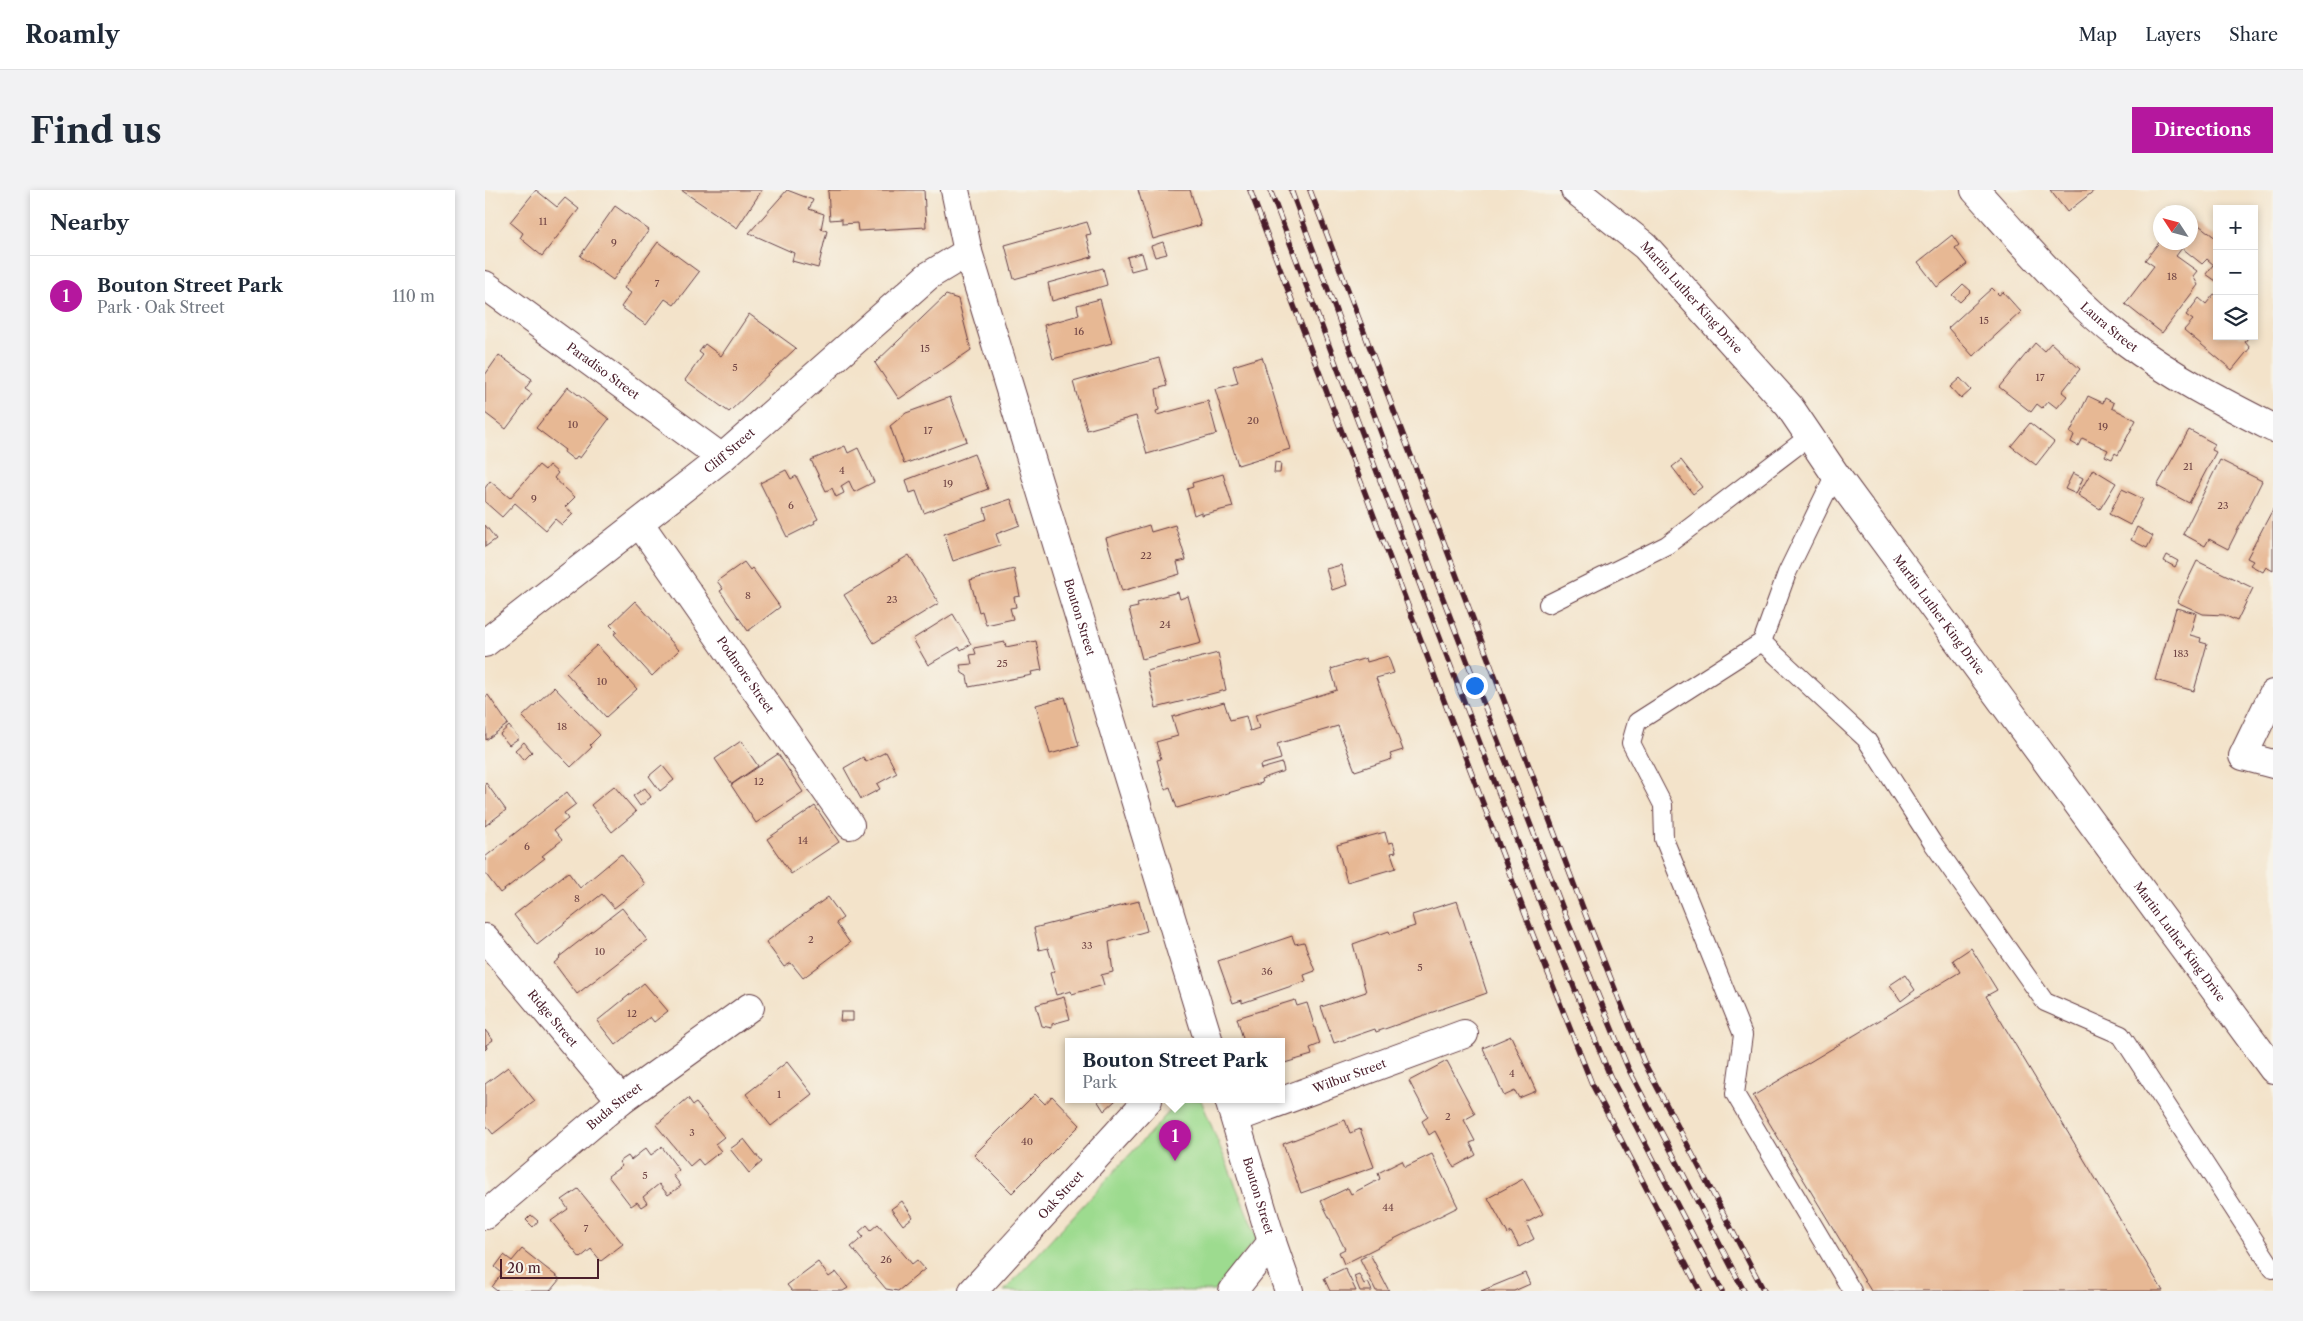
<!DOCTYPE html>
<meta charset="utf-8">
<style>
:root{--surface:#fff;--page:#f2f2f3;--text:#1f2937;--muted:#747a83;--line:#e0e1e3;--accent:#b5179e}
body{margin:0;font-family:"Libre Caslon Text",serif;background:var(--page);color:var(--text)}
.controls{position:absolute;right:15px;top:15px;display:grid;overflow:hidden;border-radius:0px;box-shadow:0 2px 8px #0003}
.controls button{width:45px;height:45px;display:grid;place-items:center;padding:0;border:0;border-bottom:1px solid var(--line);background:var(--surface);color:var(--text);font:25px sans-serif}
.compass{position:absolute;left:1668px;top:15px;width:45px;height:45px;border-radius:50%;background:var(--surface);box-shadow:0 2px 8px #0003;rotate:306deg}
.scale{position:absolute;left:15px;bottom:12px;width:99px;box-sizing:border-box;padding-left:5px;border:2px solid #4a1f2b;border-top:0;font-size:14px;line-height:18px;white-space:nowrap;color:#4a1f2b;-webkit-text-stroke:4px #f7f3e8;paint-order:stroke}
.you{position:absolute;left:989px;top:495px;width:18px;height:18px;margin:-12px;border:4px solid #fff;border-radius:50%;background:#1a73e8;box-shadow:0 0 0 8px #1a73e833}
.badge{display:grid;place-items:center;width:32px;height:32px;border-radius:50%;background:var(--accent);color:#fff;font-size:16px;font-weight:700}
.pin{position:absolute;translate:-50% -41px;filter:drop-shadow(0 1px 2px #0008)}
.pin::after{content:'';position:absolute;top:26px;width:18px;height:15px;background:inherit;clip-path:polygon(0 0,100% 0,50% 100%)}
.popup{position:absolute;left:580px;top:848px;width:220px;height:65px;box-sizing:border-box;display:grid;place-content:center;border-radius:0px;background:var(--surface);filter:drop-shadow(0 1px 4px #0005);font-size:16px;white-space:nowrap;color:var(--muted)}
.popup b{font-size:19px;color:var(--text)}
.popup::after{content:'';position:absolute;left:50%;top:100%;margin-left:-10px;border:10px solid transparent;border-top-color:var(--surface)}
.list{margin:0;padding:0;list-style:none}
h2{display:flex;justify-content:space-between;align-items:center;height:65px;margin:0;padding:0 20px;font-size:21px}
h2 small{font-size:16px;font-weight:400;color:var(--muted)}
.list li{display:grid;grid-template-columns:32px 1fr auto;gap:15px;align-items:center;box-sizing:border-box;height:80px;padding:0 20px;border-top:1px solid var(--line)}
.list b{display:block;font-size:19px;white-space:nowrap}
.list p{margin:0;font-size:16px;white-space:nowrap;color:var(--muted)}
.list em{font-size:16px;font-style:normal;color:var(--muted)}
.icon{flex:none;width:28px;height:28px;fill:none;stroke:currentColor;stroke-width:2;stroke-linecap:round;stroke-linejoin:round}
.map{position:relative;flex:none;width:1788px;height:1101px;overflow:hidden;border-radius:0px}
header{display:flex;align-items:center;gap:30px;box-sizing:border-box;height:70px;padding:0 25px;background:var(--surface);border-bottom:1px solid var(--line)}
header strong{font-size:24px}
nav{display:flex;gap:28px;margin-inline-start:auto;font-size:18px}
.intro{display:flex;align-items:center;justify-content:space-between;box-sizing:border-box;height:120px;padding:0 30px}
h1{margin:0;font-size:35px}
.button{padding:12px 22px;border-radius:0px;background:var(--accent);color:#fff;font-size:18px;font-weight:700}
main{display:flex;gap:30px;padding:0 30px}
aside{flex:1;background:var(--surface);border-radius:0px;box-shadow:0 2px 8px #0003}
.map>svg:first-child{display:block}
.green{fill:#9ddb8f;stroke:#747d5d}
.building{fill:#e7b894}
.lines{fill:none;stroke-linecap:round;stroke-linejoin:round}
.service-casing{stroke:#633c43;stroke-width:20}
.minor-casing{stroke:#633c43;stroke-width:30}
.secondary-casing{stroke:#633c43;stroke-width:30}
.service{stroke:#fff;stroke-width:18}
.minor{stroke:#fff;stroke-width:28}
.secondary{stroke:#fff;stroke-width:28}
.rail-casing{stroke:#4a1f2b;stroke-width:5.5}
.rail{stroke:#f7f3e8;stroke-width:4;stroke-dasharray:11;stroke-linecap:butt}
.labels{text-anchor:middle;stroke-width:5;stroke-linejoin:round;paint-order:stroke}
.number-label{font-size:10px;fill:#714545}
.street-label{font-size:12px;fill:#4a1f2b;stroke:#f7f3e8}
</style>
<header>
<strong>Roamly</strong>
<nav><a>Map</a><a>Layers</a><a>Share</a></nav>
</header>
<div class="intro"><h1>Find us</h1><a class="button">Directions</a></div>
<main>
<aside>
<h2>Nearby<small></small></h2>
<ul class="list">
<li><span class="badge">1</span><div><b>Bouton Street Park</b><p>Park · Oak Street</p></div><em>110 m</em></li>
</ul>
</aside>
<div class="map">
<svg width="1788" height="1101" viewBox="0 0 1788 1101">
<rect width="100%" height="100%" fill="#f7f3e8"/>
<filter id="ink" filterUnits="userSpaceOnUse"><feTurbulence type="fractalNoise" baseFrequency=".02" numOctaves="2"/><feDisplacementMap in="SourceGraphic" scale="10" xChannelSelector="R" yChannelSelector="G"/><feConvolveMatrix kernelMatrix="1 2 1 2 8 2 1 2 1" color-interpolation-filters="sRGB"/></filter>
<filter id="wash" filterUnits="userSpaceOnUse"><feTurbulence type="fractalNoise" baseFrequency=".0096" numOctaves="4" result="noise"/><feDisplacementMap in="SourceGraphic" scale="20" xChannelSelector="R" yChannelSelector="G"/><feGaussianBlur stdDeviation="1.12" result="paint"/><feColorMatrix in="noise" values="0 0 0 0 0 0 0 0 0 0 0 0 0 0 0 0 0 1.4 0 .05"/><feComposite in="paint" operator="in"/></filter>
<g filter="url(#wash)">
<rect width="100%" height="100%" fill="#f3e3ca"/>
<path class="green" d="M695 910H716L772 1048 729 1101H519Z"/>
<g id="blocks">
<g class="building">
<path d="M51 0 72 17 80 8 94 19 57 66 35 48 38 43 25 32Z"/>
<path d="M196 0H277L252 38Z"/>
<path d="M302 0 328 10 324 19 339 24 336 39 342 41 333 78 307 71 309 63 264 43Z"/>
<path d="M346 0H439L441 37 373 41 372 33 357 34V29L345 30 343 1Z"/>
<path d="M653 0H705L716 35 668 49Z"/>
<path d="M1565 0H1610L1582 22Z"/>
<path d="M130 16 164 40 128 90 95 66Z"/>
<path d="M1706 29 1732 49V74L1730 76 1722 69 1717 74 1697 58 1691 66 1712 81 1708 86 1713 95 1677 143 1640 114 1669 76 1660 70 1676 50V52H1706Z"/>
<path d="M602 32 606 44 601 45 607 67 529 89 520 55Z"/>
<path d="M1467 45 1474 55 1470 58 1482 74 1452 97 1433 72Z"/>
<path d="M173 52 214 82 189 115 180 109 161 135 136 117 146 103 139 98Z"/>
<path d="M678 52 682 64 670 67 666 56Z"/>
<path d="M657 63 661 77 646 81 642 67Z"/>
<path d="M1728 75 1732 78 1731 91 1721 84Z"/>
<path d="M618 78 622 95 567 111 563 93Z"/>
<path d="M1478 94 1486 101 1475 112 1467 105Z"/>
<path d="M1507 98 1514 105 1518 102 1536 122 1488 166 1463 138Z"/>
<path d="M1729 104 1732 106V146H1764L1760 152 1765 158 1747 180 1699 140 1708 130 1701 125 1714 108 1721 114Z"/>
<path d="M461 105 473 109 486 160 414 209 390 173Z"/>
<path d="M615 109 627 153 568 169 559 135 594 125 592 115Z"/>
<path d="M264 124 311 158 244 222 200 190 218 165 214 162 220 154 236 166Z"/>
<path d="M1550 153 1559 161 1566 153 1595 179 1577 202 1582 206 1572 218 1563 211 1557 218 1552 214 1546 222 1514 197Z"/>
<path d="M14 165 47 189 40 199 47 204 21 239 0 223V185Z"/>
<path d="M777 167 805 259 753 275 730 199 753 193 748 176Z"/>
<path d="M674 168 682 196 671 199 674 220 671 221 672 225 723 211 732 244 662 264 651 226 602 240 588 192Z"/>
<path d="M1475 188 1486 200 1476 209 1465 197Z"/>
<path d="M83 197 124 229 95 268 92 266 89 270 79 262 80 260 51 238Z"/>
<path d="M1603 206 1618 213 1620 208 1629 213 1627 218 1651 230 1633 265 1630 263 1627 269 1620 266 1623 260 1597 248 1593 256 1586 252 1589 245 1585 243Z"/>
<path d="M465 207 482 251 419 274 405 236 421 223Z"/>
<path d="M1545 233 1569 252 1551 275 1526 256Z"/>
<path d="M1704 240 1730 254 1727 260 1731 262 1704 313 1672 296Z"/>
<path d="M360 256 363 263 373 258 389 292 369 302 364 291 356 296 359 303 351 307 347 298 341 301 326 270Z"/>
<path d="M489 264 503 299 439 323 431 301 425 303 421 290Z"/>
<path d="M1196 270 1217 297 1208 304 1187 277Z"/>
<path d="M1735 270 1777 291 1743 359 1724 349 1720 356 1698 344Z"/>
<path d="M790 272 796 273 795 283H789Z"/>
<path d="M54 275 60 280 64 275 73 283 69 288 90 307 80 317 88 324 77 335 70 329 61 340 30 313 17 327 0 312V298L5 291 25 308Z"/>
<path d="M1608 279 1631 293 1615 319 1593 305Z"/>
<path d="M301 280 306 289 311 286 333 329 329 331 330 333 302 347 275 293Z"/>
<path d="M1588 283 1598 288 1591 304 1580 299Z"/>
<path d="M738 284 748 317 716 325V322L709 325 702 299 708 297 707 293Z"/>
<path d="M1637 299 1658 309 1645 335 1624 324Z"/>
<path d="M526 309 535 335 511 344 515 355 468 371 459 344 502 329 499 318Z"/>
<path d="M1788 319V381L1781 377 1778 382 1765 375 1768 371 1762 368Z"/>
<path d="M0 335 11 349 0 357Z"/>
<path d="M664 335 666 342 690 335 701 370 692 372 695 384 637 401 621 348Z"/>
<path d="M1652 337 1668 346 1662 358 1646 350Z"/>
<path d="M424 365 454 413 389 453 359 405Z"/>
<path d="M1682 365 1693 371 1690 377 1679 371Z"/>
<path d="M1712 371 1768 398 1752 431 1739 425 1718 424 1692 412Z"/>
<path d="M259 372 265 380 267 378 295 417 263 441 235 401 238 399 232 391Z"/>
<path d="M856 375 862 395 847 400 841 379Z"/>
<path d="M529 379 535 406 529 407 531 417 525 418 528 429 501 435 497 421 494 422 485 390Z"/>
<path d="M693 402 695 409 703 406 716 453 657 469 644 419 653 417 652 413Z"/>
<path d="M150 411 194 460 167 486 129 444 132 442 125 435Z"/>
<path d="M1691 418 1711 423 1705 445 1716 448 1715 452 1722 454 1709 501 1670 490Z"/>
<path d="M468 424 486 454 476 460 474 457 443 475 428 449Z"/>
<path d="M551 451 557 480 546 482 547 485 484 497 482 486 477 483 475 475 487 474 485 465 491 464 489 458 520 452 521 457Z"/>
<path d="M112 455 152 499 121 527 81 483Z"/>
<path d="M733 463 741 500 671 518 662 481Z"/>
<path d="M903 466 909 483 891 488 918 560 905 564 907 569 870 581 853 536 792 554 796 569 775 575 776 579 797 573 799 581 776 589 777 593 692 618 685 597 680 599 672 570 676 569 671 552 693 546 687 527 739 512 745 530 761 526 765 541 774 538 770 525 852 500 846 479 881 468 882 472Z"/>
<path d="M69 497 115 545 105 555 107 557 86 577 37 527Z"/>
<path d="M3 505 23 534 1 550 0 507Z"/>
<path d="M580 507 594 556 565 564 551 515Z"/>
<path d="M24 536 34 548 24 555 15 544Z"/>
<path d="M256 551 273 576 247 594 230 569Z"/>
<path d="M39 552 47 562 39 570 30 560Z"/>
<path d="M401 562 412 583 392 594 395 599 376 609 359 578 378 567 381 572Z"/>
<path d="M293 564 318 602 271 633 246 595Z"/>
<path d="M177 575 189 590 175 601 164 586Z"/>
<path d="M1 593 21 620 0 636V594Z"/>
<path d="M129 596 151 622 127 642 106 615Z"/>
<path d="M160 598 166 607 155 616 148 606Z"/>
<path d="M82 602 91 614 79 623 83 629 69 640 77 650 57 666 60 668 15 703 0 683V667Z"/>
<path d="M330 616 354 652 306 684 282 649Z"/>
<path d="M900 642 903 653 908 652 911 662 906 663 911 678 862 692 852 655Z"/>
<path d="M136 664 160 694 129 718 117 704 52 755 29 725 83 682 95 698Z"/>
<path d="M343 707 358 728 351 733 365 753 318 788 306 773 299 777 281 752Z"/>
<path d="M654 711 662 741 624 752 628 782 616 785 619 795 587 804 586 801 571 805 565 783 570 781 563 758 554 760 549 738Z"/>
<path d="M972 711 1002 803 891 842 890 839 849 853 836 817 881 802 868 754 904 741 905 744 930 736 927 725Z"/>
<path d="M137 718 162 750 92 804 69 773 75 768 74 767Z"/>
<path d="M807 746 810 754 819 752 830 781 819 785 821 791 757 813V810L748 813 733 771Z"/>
<path d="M1486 758 1512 800 1501 806 1678 1101H1386L1268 906 1475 782 1468 770Z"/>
<path d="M1420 785 1430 800 1416 811 1405 795Z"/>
<path d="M159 793 183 821 169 832 165 827 131 855 112 831Z"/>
<path d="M579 807 585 829 567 834V838L557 836 551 815Z"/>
<path d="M810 810 812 816 822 813 835 854 825 858 827 865 796 874V852H759L752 828Z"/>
<path d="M356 822H368V831H355Z"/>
<path d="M0 840 8 850 1 855 2 858 0 860Z"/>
<path d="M1026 846 1051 901 1034 908 1030 901 1019 906 998 858Z"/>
<path d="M962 871 990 924 979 930 990 951 985 953 991 965 969 977 950 941 944 945 937 931 943 927 924 891Z"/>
<path d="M302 872 327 904 286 936 261 904Z"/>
<path d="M23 877 50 911 8 944 0 934V894Z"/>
<path d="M550 904 560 914 567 906 595 935 527 1003 489 965Z"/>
<path d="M203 908 208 915 211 913 239 947 230 954 236 961 218 975 213 969 205 976 171 935Z"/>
<path d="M612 910H631L619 921Z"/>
<path d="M860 930 865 943 875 939 889 977 816 1003 798 954Z"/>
<path d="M259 949 277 972 264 983 245 959Z"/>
<path d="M177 957 194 980 188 985 196 996 183 1005 174 994 158 1007 162 1013 156 1017 152 1012 146 1016 123 986 137 976 134 972 143 966 146 970 161 958 166 965Z"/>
<path d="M947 964 973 1017 859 1074 854 1062 860 1059 836 1011 863 998 866 1004 895 989 893 983 917 971 920 977Z"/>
<path d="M1038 989 1058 1024 1041 1033 1049 1049 1034 1057 1026 1042 1023 1044 1003 1008Z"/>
<path d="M93 999 138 1054 116 1071 106 1059 95 1068 66 1031 83 1019 77 1010Z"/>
<path d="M417 1011 428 1027 418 1035 406 1019Z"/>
<path d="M46 1025 53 1031 48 1037 41 1030Z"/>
<path d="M393 1034 427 1074 432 1070 440 1079 413 1101 401 1099 366 1057 378 1047 374 1042 382 1035 386 1040Z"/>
<path d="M37 1059 75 1089 65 1101H12L7 1097 17 1083 10 1077 19 1065 27 1071Z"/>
<path d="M885 1064 904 1101H891L875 1069Z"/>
<path d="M333 1072 344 1087 351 1082 363 1098 358 1101H307L302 1095Z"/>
<path d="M860 1078 871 1101H845L839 1088Z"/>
<path d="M1040 1083 1045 1094 1029 1101H996Z"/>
<path d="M874 1084 879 1094 883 1092 887 1101H875L869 1086Z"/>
</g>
</g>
</g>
<g filter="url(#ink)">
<use href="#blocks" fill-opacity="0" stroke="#633c43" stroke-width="1"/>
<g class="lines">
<g class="service-casing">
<g id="service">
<path d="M1350 284 1302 383 1277 452 1152 532 1146 553 1178 615 1179 649 1258 845 1250 904 1367 1101"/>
<path d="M1063 414 1182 355 1326 245"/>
<path d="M1277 452 1381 549 1447 652 1560 812 1636 845 1788 1079"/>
</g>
</g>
<g class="minor-casing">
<g id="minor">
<path id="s1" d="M470 0 483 62 724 852"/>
<path id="s2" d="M1490 0C1538 53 1584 108 1640 151 1686 186 1737 212 1788 238"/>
<path id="s3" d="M0 95 237 268"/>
<path id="s4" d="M155 334 365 635"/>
<path id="s5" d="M0 453 237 268 443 86 483 62"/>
<path d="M1788 504 1758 566 1788 574"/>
<path id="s6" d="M0 748 136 910"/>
<path id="s7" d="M744 910 787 1052 804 1101"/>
<path id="s8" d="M751 928 979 844"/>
<path id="s9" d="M0 1025 136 910 265 817"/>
<path id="s10" d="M488 1101 663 910"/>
<path d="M748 1101 787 1052"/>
</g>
</g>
<g class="secondary-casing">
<g id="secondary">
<path id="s11" d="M1090 0 1160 56 1304 216 1350 284 1788 879"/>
</g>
</g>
<use href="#service" class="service"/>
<use href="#minor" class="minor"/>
<use href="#secondary" class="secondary"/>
<g class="rail-casing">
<g id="rail">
<path d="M765 0 1048 745 1107 894 1215 1101"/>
<path d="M785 0 1065 738 1125 886 1237 1101"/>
<path d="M806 0 947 380 1083 732 1143 878 1259 1101"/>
<path d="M825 0 1101 726 1159 872 1279 1101"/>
</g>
</g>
<use href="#rail" class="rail"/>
</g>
</g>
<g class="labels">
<g class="number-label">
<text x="58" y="35">11</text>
<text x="129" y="56">9</text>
<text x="1687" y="90">18</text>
<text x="172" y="97">7</text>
<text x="1499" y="134">15</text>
<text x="594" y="145">16</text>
<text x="440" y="162">15</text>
<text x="250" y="181">5</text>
<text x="1555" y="191">17</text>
<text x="768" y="234">20</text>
<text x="88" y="238">10</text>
<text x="1618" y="240">19</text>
<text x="443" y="244">17</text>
<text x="1703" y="280">21</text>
<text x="357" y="284">4</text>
<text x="463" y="297">19</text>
<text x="49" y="312">9</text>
<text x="306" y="319">6</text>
<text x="1738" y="319">23</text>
<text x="661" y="369">22</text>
<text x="263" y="409">8</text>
<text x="407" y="413">23</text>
<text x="680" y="438">24</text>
<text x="1696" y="467">183</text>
<text x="517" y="477">25</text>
<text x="117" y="495">10</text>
<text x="77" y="540">18</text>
<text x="274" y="595">12</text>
<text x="318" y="654">14</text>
<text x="42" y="660">6</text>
<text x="92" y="712">8</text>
<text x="326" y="753">2</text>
<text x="602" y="759">33</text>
<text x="115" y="765">10</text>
<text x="935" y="781">5</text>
<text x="782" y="785">36</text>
<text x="147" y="827">12</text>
<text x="1027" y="887">4</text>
<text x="294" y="908">1</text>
<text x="963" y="930">2</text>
<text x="207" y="946">3</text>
<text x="542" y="955">40</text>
<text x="160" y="989">5</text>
<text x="903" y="1021">44</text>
<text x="101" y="1042">7</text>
<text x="401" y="1073">26</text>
</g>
<g class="street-label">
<text dy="4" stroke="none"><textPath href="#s11" startOffset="159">Martin Luther King Drive</textPath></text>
<text dy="4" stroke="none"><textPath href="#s2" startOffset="192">Laura Street</textPath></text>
<text dy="4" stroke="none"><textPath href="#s3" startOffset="146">Paradiso Street</textPath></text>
<text dy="4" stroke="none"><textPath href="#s5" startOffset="311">Cliff Street</textPath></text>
<text dy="4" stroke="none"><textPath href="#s11" startOffset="562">Martin Luther King Drive</textPath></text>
<text dy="4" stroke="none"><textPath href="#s1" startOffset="445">Bouton Street</textPath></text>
<text dy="4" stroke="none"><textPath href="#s4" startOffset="184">Podmore Street</textPath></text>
<text dy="4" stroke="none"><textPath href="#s11" startOffset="968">Martin Luther King Drive</textPath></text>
<text dy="4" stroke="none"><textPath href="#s6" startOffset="105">Ridge Street</textPath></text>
<text dy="4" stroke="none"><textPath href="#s8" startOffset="121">Wilbur Street</textPath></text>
<text dy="4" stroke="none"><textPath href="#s9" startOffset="169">Buda Street</textPath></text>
<text dy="4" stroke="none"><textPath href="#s10" startOffset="130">Oak Street</textPath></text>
<text dy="4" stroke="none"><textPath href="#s7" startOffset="100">Bouton Street</textPath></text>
</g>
</g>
</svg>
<div class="controls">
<button>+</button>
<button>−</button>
<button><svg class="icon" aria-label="layers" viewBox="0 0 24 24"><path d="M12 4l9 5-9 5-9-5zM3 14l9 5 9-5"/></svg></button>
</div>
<svg class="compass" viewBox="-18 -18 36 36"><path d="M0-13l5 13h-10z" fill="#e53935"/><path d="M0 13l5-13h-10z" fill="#747a83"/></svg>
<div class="scale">20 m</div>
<div class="you"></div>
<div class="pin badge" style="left:690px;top:971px">1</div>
<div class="popup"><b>Bouton Street Park</b>Park</div>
</div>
</main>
